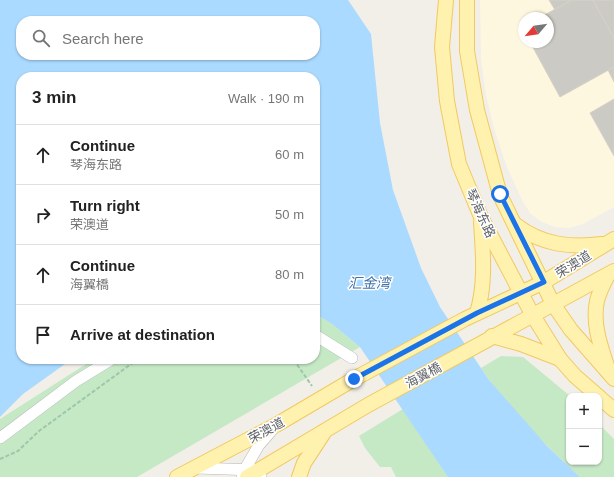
<!DOCTYPE html>
<meta charset="utf-8">
<style>
:root{--surface:#fff;--page:#f2f2f2;--text:#222;--muted:#767676;--line:#e0e0e0}
body{margin:0;font-family:Helvetica,"Noto Sans SC",sans-serif;background:var(--page);color:var(--text)}
.controls{position:absolute;right:12px;bottom:12px;display:grid;overflow:hidden;border-radius:8px;box-shadow:0 1px 3px #0004}
.controls button{width:36px;height:36px;display:grid;place-items:center;padding:0;border:0;border-bottom:1px solid var(--line);background:var(--surface);color:var(--text);font:20px sans-serif}
.compass{position:absolute;left:518px;top:12px;width:36px;height:36px;border-radius:50%;background:var(--surface);box-shadow:0 1px 3px #0004;rotate:241deg}
.stop{position:absolute;width:12px;height:12px;margin:-9px;border:3px solid #1a73e8;border-radius:50%;background:#fff}
.stop.end{background:#1a73e8;border-color:#fff;box-shadow:0 1px 4px #0008}
.list{margin:0;padding:0;list-style:none}
h2{display:flex;justify-content:space-between;align-items:center;height:52px;margin:0;padding:0 16px;font-size:17px}
h2 small{font-size:13px;font-weight:400;color:var(--muted)}
.list li{display:grid;grid-template-columns:26px 1fr auto;gap:12px;align-items:center;box-sizing:border-box;height:60px;padding:0 16px;border-top:1px solid var(--line)}
.list b{display:block;font-size:15px;white-space:nowrap}
.list p{margin:0;font-size:13px;white-space:nowrap;color:var(--muted)}
.list em{font-size:13px;font-style:normal;color:var(--muted)}
.icon{flex:none;width:22px;height:22px;fill:none;stroke:currentColor;stroke-width:2;stroke-linecap:round;stroke-linejoin:round}
.map{position:relative;flex:none;width:614px;height:477px;overflow:hidden}
.search{position:absolute;background:var(--surface);box-shadow:0 1px 3px #0004;left:16px;top:16px;width:304px;height:44px;display:flex;align-items:center;gap:10px;box-sizing:border-box;padding:0 14px;border-radius:16px;color:var(--muted);font-size:15px}
.panel{position:absolute;background:var(--surface);box-shadow:0 1px 3px #0004;left:16px;top:72px;width:304px;height:292px;border-radius:16px}
.map>svg:first-child{display:block}
.commercial{fill:#fef7e0;fill-rule:evenodd}
.green{fill:#c5e8c5}
.water{fill:#aadaff;fill-rule:evenodd}
.building{fill:#cccac5;stroke:#d6d1c6}
.lines{fill:none;stroke-linecap:round;stroke-linejoin:round}
.minor-casing{stroke:#b5b8bc;stroke-width:12}
.major-casing{stroke:#f2c960;stroke-width:16}
.path{stroke:#9cc7a9;stroke-width:2;stroke-dasharray:4 2;stroke-linecap:butt}
.minor{stroke:#fff;stroke-width:11}
.major{stroke:#fff2af;stroke-width:14}
.route{stroke:#1a73e8;stroke-width:5}
.labels{text-anchor:middle;stroke-width:3;stroke-linejoin:round;paint-order:stroke}
.street-label{font-size:13px;fill:#5f6368;stroke:#fff}
.water-label{font-size:14px;font-style:italic;fill:#4174aa;stroke:#fff}
</style>
<div class="map">
<svg width="614" height="477" viewBox="0 0 614 477">
<rect width="100%" height="100%" fill="#f1efe8"/>
<path class="commercial" d="M480 0H614V207L583 224 569 228 555 227 542 222 531 214 523 202 507 167 495 132 486 95 481 57ZM524 18H548V42H524Z"/>
<g class="green">
<path d="M315 314 332 324 360 347 137 477H0V419L94 359H315Z"/>
<path d="M501 356 523 357 570 396H569V462H599V424L614 439V477H580C547 446 505 406 481 368Z"/>
<path d="M403 409 448 477H396L391 467H380L365 448 359 436Z"/>
</g>
<path class="water" d="M0 0H348L371 34 380 123 393 190 421 268 440 307 489 380 547 446 580 477H448L360 347 332 324 315 314V77H21V359H72L23 394 0 417ZM21 21H315V55H21Z"/>
<g class="building">
<path d="M549 0H572L555 10Z"/>
<path d="M572 0H593L614 38V67L560 97 530 42H548V18H539Z"/>
<path d="M593 0H614V38Z"/>
<path d="M614 67V82L608 70Z"/>
<path d="M614 99V156L590 113Z"/>
</g>
<g class="lines">
<g class="minor-casing">
<g id="minor">
<path d="M315 335 352 358"/>
<path d="M0 438 76 381 112 359"/>
<path d="M196 468 258 470 261 477"/>
<path d="M242 474 259 445 273 429"/>
</g>
</g>
<g class="major-casing">
<g id="major">
<path d="M446 0 442 47 447 101 459 164 481 217 532 314 560 359 575 376 598 396"/>
<path d="M467 0V51L477 110 500 195 553 304 571 330 614 379"/>
<path d="M516 225C542 245 571 248 602 244"/>
<path d="M608 275C604 283 599 292 597 301 592 324 601 347 608 369"/>
<path d="M477 313C486 284 483 253 481 222"/>
<path d="M492 336 521 344 560 359"/>
<path d="M599 397 614 410"/>
<path d="M177 477 276 425 354 379 465 319 544 282 614 239"/>
<path d="M247 477 368 405 614 271"/>
<path d="M299 477 304 463 323 434"/>
</g>
</g>
<g class="path">
<path d="M295 359 298 366 312 386"/>
<path d="M0 459 18 451 39 431 138 359"/>
</g>
<use href="#minor" class="minor"/>
<use href="#major" class="major"/>
</g>
<g class="lines">
<path class="route" d="M354 379 477 313 544 282 500 194"/>
</g>
<g class="labels">
<g class="street-label">
<text transform="translate(481 213) rotate(65)" y="5">琴海东路</text>
<text transform="translate(573 264) rotate(-32)" y="5">荣澳道</text>
<text transform="translate(423 375) rotate(-28)" y="5">海翼橋</text>
<text transform="translate(266 430) rotate(-28)" y="5">荣澳道</text>
</g>
<g class="water-label">
<text x="369" y="288">汇金湾</text>
</g>
</g>
</svg>
<div class="controls">
<button>+</button>
<button>−</button>
</div>
<svg class="compass" viewBox="-18 -18 36 36"><path d="M0-13l5 13h-10z" fill="#e53935"/><path d="M0 13l5-13h-10z" fill="#767676"/></svg>
<div class="stop" style="left:500px;top:194px"></div>
<div class="stop end" style="left:354px;top:379px"></div>
<div class="search"><svg class="icon" aria-label="search" viewBox="0 0 24 24"><circle cx="10" cy="10" r="6"/><path d="M15 15l6 6"/></svg>Search here</div>
<section class="panel">
<h2>3 min<small>Walk · 190 m</small></h2>
<ul class="list">
<li><svg class="icon" aria-label="ahead" viewBox="0 0 24 24"><path d="M12 20V5M6 11l6-6 6 6"/></svg><div><b>Continue</b><p>琴海东路</p></div><em>60 m</em></li>
<li><svg class="icon" aria-label="right" viewBox="0 0 24 24"><path d="M7 20v-9h11M14 6l5 5-5 5"/></svg><div><b>Turn right</b><p>荣澳道</p></div><em>50 m</em></li>
<li><svg class="icon" aria-label="ahead" viewBox="0 0 24 24"><path d="M12 20V5M6 11l6-6 6 6"/></svg><div><b>Continue</b><p>海翼橋</p></div><em>80 m</em></li>
<li><svg class="icon" aria-label="arrive" viewBox="0 0 24 24"><path d="M6 21V4h12l-3 4 3 4H6"/></svg><div><b>Arrive at destination</b></div></li>
</ul>
</section>
</div>
